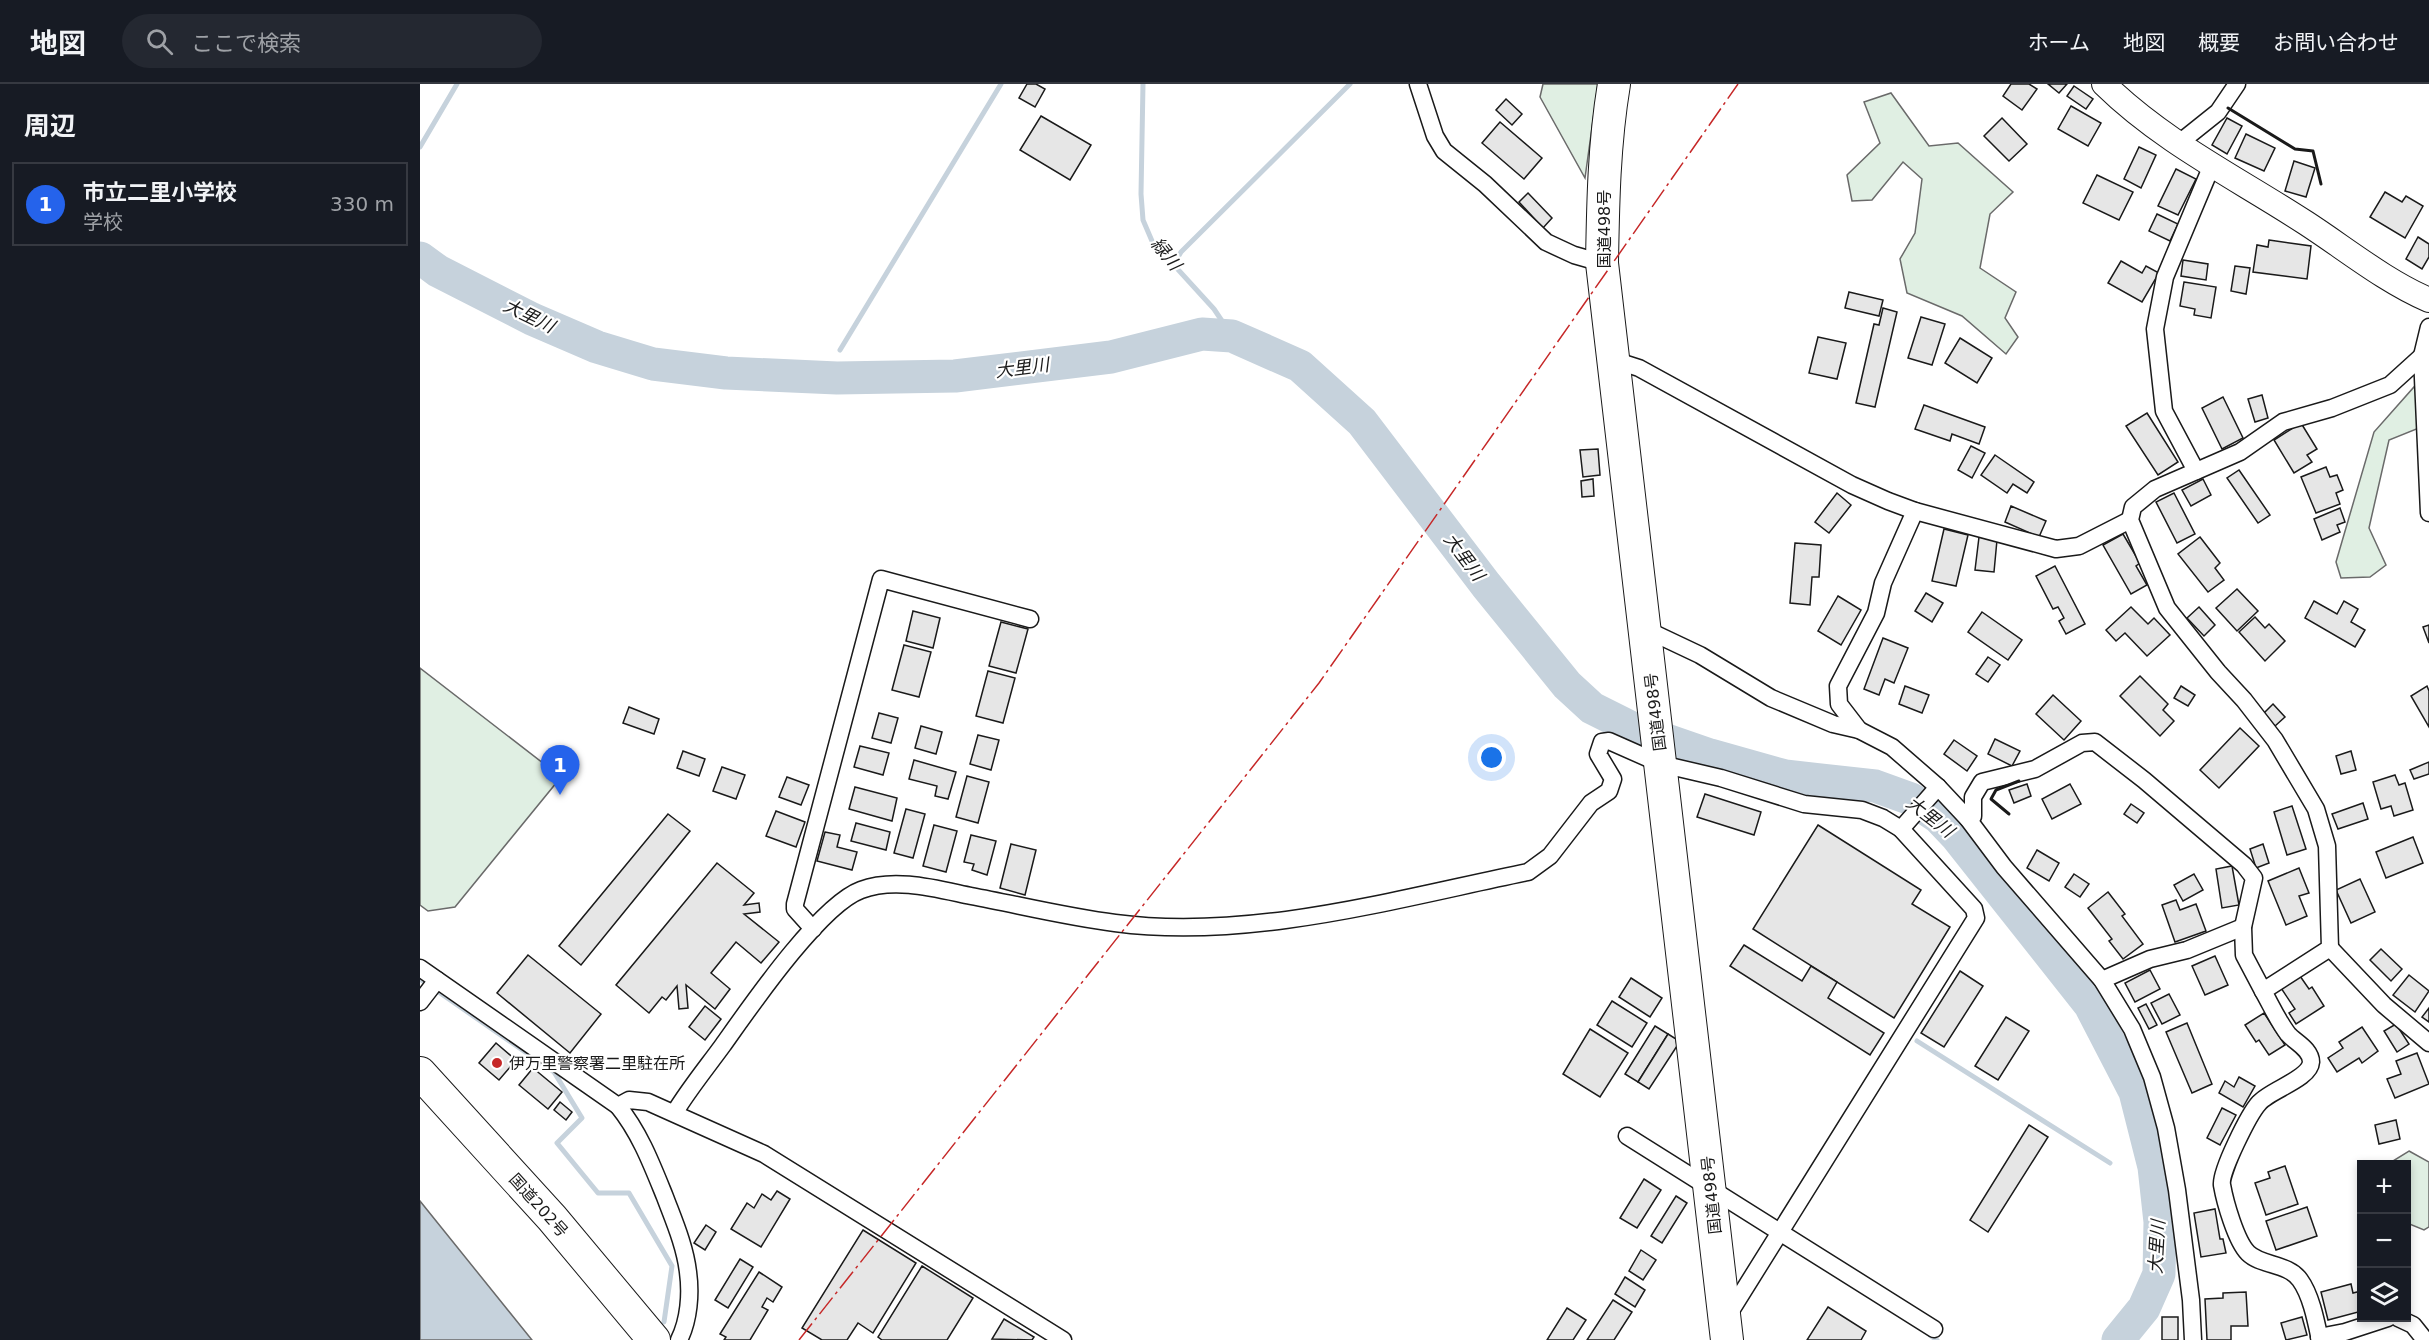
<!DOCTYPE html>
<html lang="ja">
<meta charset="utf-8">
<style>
:root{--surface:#171b24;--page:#242831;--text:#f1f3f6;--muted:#9ea1a6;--line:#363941;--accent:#2563eb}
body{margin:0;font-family:"DejaVu Sans","Noto Sans JP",sans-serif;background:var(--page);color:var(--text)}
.controls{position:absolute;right:18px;bottom:18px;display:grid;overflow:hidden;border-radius:0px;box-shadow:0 3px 9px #0003}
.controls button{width:54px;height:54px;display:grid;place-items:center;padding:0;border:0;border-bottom:2px solid var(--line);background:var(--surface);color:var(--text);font:30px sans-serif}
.you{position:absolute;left:1072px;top:674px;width:21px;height:21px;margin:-15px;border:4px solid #fff;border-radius:50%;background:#1a73e8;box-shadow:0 0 0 9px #1a73e833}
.badge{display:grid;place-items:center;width:39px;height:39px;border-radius:50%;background:var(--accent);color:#fff;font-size:20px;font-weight:700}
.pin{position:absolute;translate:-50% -50px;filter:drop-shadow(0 2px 3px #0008)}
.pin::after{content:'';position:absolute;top:32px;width:21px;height:18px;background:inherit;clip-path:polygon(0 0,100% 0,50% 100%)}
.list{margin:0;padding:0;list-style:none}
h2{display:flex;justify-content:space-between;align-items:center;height:78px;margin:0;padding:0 24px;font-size:26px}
h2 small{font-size:20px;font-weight:400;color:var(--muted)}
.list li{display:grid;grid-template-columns:39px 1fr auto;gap:18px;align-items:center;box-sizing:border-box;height:84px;margin:0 12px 12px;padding:0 12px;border:2px solid var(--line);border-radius:0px}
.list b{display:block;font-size:22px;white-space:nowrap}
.list p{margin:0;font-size:20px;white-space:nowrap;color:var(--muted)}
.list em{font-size:20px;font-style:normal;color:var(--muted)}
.icon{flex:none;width:33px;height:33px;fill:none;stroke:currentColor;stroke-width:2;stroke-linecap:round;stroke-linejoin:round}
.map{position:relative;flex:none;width:2009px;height:1256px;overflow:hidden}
header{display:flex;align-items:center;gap:36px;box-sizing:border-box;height:84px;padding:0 30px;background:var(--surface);border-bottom:2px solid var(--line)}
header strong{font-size:28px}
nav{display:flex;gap:33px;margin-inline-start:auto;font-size:21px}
.search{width:420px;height:54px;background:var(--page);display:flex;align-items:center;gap:15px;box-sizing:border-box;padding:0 21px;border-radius:33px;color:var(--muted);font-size:22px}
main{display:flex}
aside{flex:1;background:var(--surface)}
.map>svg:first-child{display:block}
.green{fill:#e0efe3;stroke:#6a6a6a;stroke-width:1.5}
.water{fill:#c6d2dc;stroke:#6a6a6a;stroke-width:1.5}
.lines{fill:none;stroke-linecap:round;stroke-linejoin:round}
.stream{stroke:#c6d2dc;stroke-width:5}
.river{stroke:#c6d2dc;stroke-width:33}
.building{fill:#e6e6e6;stroke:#1a1a1a;stroke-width:1.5}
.street-casing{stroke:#1a1a1a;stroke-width:19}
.secondary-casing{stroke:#1a1a1a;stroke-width:26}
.highway-casing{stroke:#1a1a1a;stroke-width:34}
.street{stroke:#fff;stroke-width:16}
.secondary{stroke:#fff;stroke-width:24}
.highway{stroke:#fff;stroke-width:32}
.wall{stroke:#1a1a1a;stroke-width:3}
.power{stroke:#c62828;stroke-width:1.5;stroke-dasharray:21 4.5 3 4.5;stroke-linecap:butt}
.poi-dot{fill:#c62828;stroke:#fff;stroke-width:2}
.labels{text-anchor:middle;stroke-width:4.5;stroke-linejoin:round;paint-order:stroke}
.street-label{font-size:16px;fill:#1a1a1a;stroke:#fff}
.poi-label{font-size:16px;fill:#1a1a1a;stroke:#fff;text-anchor:start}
.water-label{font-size:18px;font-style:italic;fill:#1a1a1a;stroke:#fff}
</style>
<header>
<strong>地図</strong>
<div class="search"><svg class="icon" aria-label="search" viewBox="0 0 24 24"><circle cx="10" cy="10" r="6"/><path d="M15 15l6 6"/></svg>ここで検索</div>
<nav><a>ホーム</a><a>地図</a><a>概要</a><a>お問い合わせ</a></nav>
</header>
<main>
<aside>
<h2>周辺<small></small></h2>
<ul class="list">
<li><span class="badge">1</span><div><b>市立二里小学校</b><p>学校</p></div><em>330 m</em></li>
</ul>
</aside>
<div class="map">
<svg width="2009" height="1256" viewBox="0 0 2009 1256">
<rect width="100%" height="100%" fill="#fff"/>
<g class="green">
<path d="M1123 0H1178L1165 94 1120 13Z"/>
<path d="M1471 9 1509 62 1538 59 1593 108 1570 130 1560 184 1596 208 1585 234 1598 253 1586 270 1542 232 1487 209 1480 175 1495 149 1502 95 1483 78 1452 116 1432 117 1427 91 1460 59 1444 18Z"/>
<path d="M2009 286V340L1969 356 1949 444 1966 481 1950 493 1921 494 1916 478 1954 348Z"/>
<path d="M0 584 141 693 35 823 8 827 0 821Z"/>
<path d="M1989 1067 2009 1078V1143L2004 1146 1987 1139 1986 1080H1968Z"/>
</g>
<path class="water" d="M0 1117 112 1256H0Z"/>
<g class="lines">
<g class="stream">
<path d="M723 0 721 110 723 136 732 157 794 225 812 252"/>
<path d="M0 63 37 0"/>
<path d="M754 180 761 168 930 0"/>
<path d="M0 188 18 187"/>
<path d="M420 266 581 0"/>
<path d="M0 895 134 988 162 1034 137 1059 178 1109H209L252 1182 244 1238"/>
<path d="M1497 957 1690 1079"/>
<path d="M1511 1252 1517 1256"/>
</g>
<path class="river" d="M0 174 18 187 112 235 177 263 233 280 306 289 417 294 535 292 691 273 782 250 812 252 880 282 942 338 1066 501 1147 601 1172 624 1212 644 1290 671 1365 692 1455 702 1491 715 1518 733 1537 753 1670 921 1715 1008 1734 1083 1740 1138 1739 1190 1724 1224 1698 1256"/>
</g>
<g class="building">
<path d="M607 0H616L625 5 615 23 599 14Z"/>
<path d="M1591 0H1609L1617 5 1602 26 1583 12Z"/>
<path d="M1628 0H1647L1639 9Z"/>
<path d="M1654 2 1673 15 1666 25 1647 12Z"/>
<path d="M1086 15 1102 30 1092 41 1076 26Z"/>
<path d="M1651 22 1681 39 1668 62 1638 45Z"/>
<path d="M621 32 671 61 650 96 600 66Z"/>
<path d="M1582 34 1607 60 1589 77 1564 52Z"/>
<path d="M1807 34 1822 42 1807 70 1792 61Z"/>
<path d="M1080 38 1122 74 1104 95 1062 59Z"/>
<path d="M1826 50 1855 64 1844 87 1815 74Z"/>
<path d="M1719 63 1736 71 1721 104 1704 95Z"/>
<path d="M1874 77 1895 84 1886 113 1865 107Z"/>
<path d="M1756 85 1776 95 1758 131 1738 122Z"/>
<path d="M1677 91 1713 108 1699 136 1663 119Z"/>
<path d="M1965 108 1982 118 1986 112 2003 122 1985 154 1950 133Z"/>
<path d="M1108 109 1132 134 1123 144 1099 118Z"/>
<path d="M1737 130 1758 140 1750 157 1729 147Z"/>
<path d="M1998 153 2009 160V173L2002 185 1986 175Z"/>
<path d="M1849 156 1891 162 1887 195 1833 188 1837 161 1848 163Z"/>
<path d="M1763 176 1788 180 1786 196 1761 192Z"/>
<path d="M1701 177 1722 189 1726 182 1739 189 1722 218 1688 199Z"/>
<path d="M1815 182 1830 184 1826 210 1811 207Z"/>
<path d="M1764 198 1796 203 1791 234 1774 231 1775 225 1760 222Z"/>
<path d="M1429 208 1463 216 1459 232 1425 224Z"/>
<path d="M1463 224 1477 228 1455 323 1436 319 1454 240 1459 241Z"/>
<path d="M1501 233 1525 240 1512 281 1488 274Z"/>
<path d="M1398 253 1426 259 1417 295 1389 289Z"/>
<path d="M1540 254 1572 274 1557 299 1525 279Z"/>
<path d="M1842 311 1848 334 1835 338 1828 315Z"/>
<path d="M1803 313 1823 354 1802 365 1782 324Z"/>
<path d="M1504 321 1565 343 1559 360 1532 350 1530 357 1495 345Z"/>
<path d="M1727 329 1758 378 1738 391 1706 342Z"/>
<path d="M1881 339 1897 365 1887 371 1892 378 1874 389 1854 356Z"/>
<path d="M1551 362 1565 369 1552 394 1538 386Z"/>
<path d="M1178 365 1180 391 1163 393 1160 366Z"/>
<path d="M1575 371 1614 398 1607 409 1593 400 1587 409 1561 391Z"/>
<path d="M1906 383 1910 393 1917 391 1923 406 1916 409 1920 420 1896 429 1881 393Z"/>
<path d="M1819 386 1850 431 1838 439 1807 394Z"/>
<path d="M1173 395 1174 412 1162 413 1161 397Z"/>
<path d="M1783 395 1791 411 1771 422 1762 406Z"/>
<path d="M1417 409 1431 421 1409 449 1395 438Z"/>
<path d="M1754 409 1775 450 1757 459 1736 418Z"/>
<path d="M1591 422 1626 437 1619 453 1585 438Z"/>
<path d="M1920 424 1925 438 1917 441 1920 448 1902 456 1894 435Z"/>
<path d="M1524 445 1548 451 1536 502 1512 497Z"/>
<path d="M1703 450 1720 479 1716 482 1727 501 1711 510 1683 461Z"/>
<path d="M1559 453 1577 456 1574 488 1555 486Z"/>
<path d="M1780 453 1800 479 1795 484 1804 496 1788 508 1758 470Z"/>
<path d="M1375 459 1401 461 1399 493H1392L1390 521 1370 519Z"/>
<path d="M1635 482 1665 540 1646 550 1639 537 1644 534 1638 523 1633 525 1616 492Z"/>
<path d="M1817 505 1838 527 1817 547 1796 524Z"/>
<path d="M1506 509 1523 519 1512 538 1495 527Z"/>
<path d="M1418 512 1441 526 1421 561 1398 547Z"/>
<path d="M1894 517 1917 530 1924 517 1938 525 1931 538 1945 546 1935 563 1885 534Z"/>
<path d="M1711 523 1728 540 1734 534 1750 551 1727 572 1705 549 1696 557 1686 546Z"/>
<path d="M1779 523 1795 541 1784 552 1767 534Z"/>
<path d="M493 527 520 534 513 564 486 557Z"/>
<path d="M1562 528 1602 556 1588 576 1548 548Z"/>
<path d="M1835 533 1845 544 1849 540 1865 557 1845 577 1819 548Z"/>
<path d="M581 538 608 545 596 589 569 582Z"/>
<path d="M2009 541V559L2003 543Z"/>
<path d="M1463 554 1488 564 1474 599 1465 595 1459 611 1444 605Z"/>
<path d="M484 561 511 568 499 613 472 606Z"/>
<path d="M1568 573 1580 581 1568 598 1556 590Z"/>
<path d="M568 587 595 594 583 639 556 632Z"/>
<path d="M1720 592 1748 620 1743 626 1754 637 1740 652 1700 612Z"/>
<path d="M1485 602 1509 611 1502 629 1479 620Z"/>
<path d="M1761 602 1775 611 1768 622 1754 614Z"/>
<path d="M2007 602 2009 607V643L1991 612Z"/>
<path d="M1633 611 1661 637 1644 656 1616 630Z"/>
<path d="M1853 620 1865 633 1855 642 1843 630Z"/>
<path d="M209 623 239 635 234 650 203 639Z"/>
<path d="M459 629 478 634 471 659 452 654Z"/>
<path d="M501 642 522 648 516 670 495 664Z"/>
<path d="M1820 644 1839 662 1799 704 1780 686Z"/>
<path d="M558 651 579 656 571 686 550 680Z"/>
<path d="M1575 655 1600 667 1592 682 1568 670Z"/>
<path d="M1534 656 1557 672 1547 687 1524 670Z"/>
<path d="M440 662 469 669 463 691 434 683Z"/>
<path d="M263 667 285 675 279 692 257 684Z"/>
<path d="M1931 667 1936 686 1921 690 1916 672Z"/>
<path d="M494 676 536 688 528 715 515 712 517 702 489 695Z"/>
<path d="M2009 678V690L1994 695 1990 686Z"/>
<path d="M302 683 325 691 316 715 293 707Z"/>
<path d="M1975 691 1979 701 1985 699 1993 726 1974 732 1971 722 1961 725 1953 698Z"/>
<path d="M547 692 569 698 558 739 536 733Z"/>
<path d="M367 693 389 701 381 721 359 713Z"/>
<path d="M1607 700 1611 712 1594 719 1589 706Z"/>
<path d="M1650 700 1661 720 1632 735 1622 715Z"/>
<path d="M435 703 477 714 472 737 429 725Z"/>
<path d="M1285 710 1341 728 1334 751 1277 733Z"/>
<path d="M1943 719 1948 735 1918 745 1912 730Z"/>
<path d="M1711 720 1724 729 1717 739 1704 730Z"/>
<path d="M1872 722 1886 765 1867 771 1854 728Z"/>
<path d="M486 725 505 730 493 774 474 769Z"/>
<path d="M356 727 385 738 376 763 346 752Z"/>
<path d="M248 730 270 747 161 881 139 862Z"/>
<path d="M436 739 470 748 466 766 431 757Z"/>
<path d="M514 741 537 747 526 788 503 782Z"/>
<path d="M1398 741 1501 806 1492 820 1530 843 1474 934 1333 845Z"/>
<path d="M405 748 420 751 417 763 437 768 432 786 397 777Z"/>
<path d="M551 751 576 757 567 791 552 786 554 780 544 778Z"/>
<path d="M1993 753 2003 779 1966 794 1956 768Z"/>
<path d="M591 760 616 766 605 811 580 804Z"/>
<path d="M1843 760 1849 779 1836 784 1830 765Z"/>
<path d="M1617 766 1639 779 1629 797 1607 784Z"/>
<path d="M297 779 334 809 324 821 339 819 340 828 324 830 359 858 341 879 316 858 291 889 310 905 295 925 266 901 268 924 259 925 257 902 246 916 242 913 229 929 196 901Z"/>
<path d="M1812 782 1819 821 1802 824 1796 785Z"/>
<path d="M1879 784 1889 809 1879 812 1887 832 1866 841 1848 797Z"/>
<path d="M1654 790 1669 800 1660 813 1645 803Z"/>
<path d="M1774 790 1783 806 1763 817 1754 801Z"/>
<path d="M1940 795 1955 828 1931 839 1916 806Z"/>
<path d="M1688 808 1705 830 1702 832 1723 860 1703 875 1689 857 1692 855 1668 824Z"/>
<path d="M1756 816 1760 826 1776 820 1786 847 1755 858 1742 821Z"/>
<path d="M1324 861 1382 897 1391 882 1417 898 1408 914 1464 949 1450 971 1310 882Z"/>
<path d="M1961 865 1982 885 1971 897 1950 876Z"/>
<path d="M108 871 181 930 150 969 77 909Z"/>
<path d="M1795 872 1808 901 1785 911 1772 882Z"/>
<path d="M1730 886 1740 905 1715 918 1705 899Z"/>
<path d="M1540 887 1563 902 1524 963 1501 949Z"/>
<path d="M1989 891 2009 907 1995 928 1973 911Z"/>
<path d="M1880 892 1889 905 1892 903 1904 922 1876 940 1869 929 1875 925 1861 904Z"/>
<path d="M1211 894 1242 914 1230 933 1199 913Z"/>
<path d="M1749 910 1760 931 1742 940 1731 919Z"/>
<path d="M1192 917 1227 939 1212 963 1177 941Z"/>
<path d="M1726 920 1737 941 1729 945 1718 924Z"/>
<path d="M285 922 301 935 285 956 269 943Z"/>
<path d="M2009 924V938L2002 933Z"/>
<path d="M1844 929 1865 961 1849 971 1839 956 1836 958 1825 941Z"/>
<path d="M1586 933 1609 947 1578 996 1555 982Z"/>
<path d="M1767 939 1792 1000 1772 1009 1746 948Z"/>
<path d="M1976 940 1989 960 1977 968 1964 947Z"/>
<path d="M1235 942 1248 950 1218 998 1205 990Z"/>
<path d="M1942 943 1958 967 1942 979 1939 974 1917 988 1908 974 1923 964 1919 958Z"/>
<path d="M1170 945 1208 969 1180 1013 1143 990Z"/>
<path d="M1248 950 1256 955 1257 962 1229 1005 1218 998Z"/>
<path d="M76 959 96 976 79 996 59 979Z"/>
<path d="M1997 969 2009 1000 1975 1014 1967 995 1981 990 1976 977Z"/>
<path d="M113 984 142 1008 128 1025 99 1001Z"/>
<path d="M1819 993 1835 1002 1823 1023 1799 1009 1805 997 1814 1003Z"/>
<path d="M140 1018 152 1028 146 1036 134 1026Z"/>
<path d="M1802 1024 1816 1031 1800 1061 1787 1054Z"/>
<path d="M1976 1036 1980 1055 1959 1060 1955 1041Z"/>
<path d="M1609 1041 1628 1053 1568 1148 1550 1136Z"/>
<path d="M1865 1082 1878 1120 1846 1131 1835 1099 1850 1094 1848 1088Z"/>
<path d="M1224 1095 1241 1106 1217 1144 1200 1134Z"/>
<path d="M357 1107 370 1115 341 1163 311 1145 327 1119 334 1124 342 1110 351 1116Z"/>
<path d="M1256 1112 1267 1119 1242 1159 1231 1152Z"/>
<path d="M1887 1123 1897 1152 1856 1166 1846 1137Z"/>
<path d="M1795 1125 1800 1155H1803L1806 1169 1781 1173 1774 1129Z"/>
<path d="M286 1141 296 1148 285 1166 274 1159Z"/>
<path d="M443 1146 496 1179 453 1249 438 1239 427 1256H402L382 1244Z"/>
<path d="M1221 1166 1236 1176 1223 1196 1209 1187Z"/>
<path d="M320 1175 333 1183 308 1224 295 1216Z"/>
<path d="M502 1182 553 1214 527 1256H462L458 1253Z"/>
<path d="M339 1188 362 1203 353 1218 347 1214 342 1223 348 1226 330 1256H304L306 1253 300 1250Z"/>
<path d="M1205 1193 1225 1206 1215 1223 1195 1210Z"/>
<path d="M1931 1200 1933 1209 1941 1207 1942 1227 1908 1236 1901 1208Z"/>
<path d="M1826 1208 1828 1242H1811V1256H1787L1785 1215 1803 1214V1209Z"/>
<path d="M1193 1216 1212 1228 1194 1256H1167Z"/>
<path d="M1408 1223 1446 1247 1441 1256H1387Z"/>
<path d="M1147 1224 1166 1236 1153 1256H1127Z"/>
<rect x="1742" y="1233" width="16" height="23"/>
<path d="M1882 1233 1887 1251 1866 1256 1861 1239Z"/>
<path d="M584 1235 614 1253 612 1256 572 1255Z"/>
</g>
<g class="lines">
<g class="street-casing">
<g id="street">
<path d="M998 0 1015 52 1024 67 1065 100 1126 158 1154 171 1182 179"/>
<path d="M1758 60 1798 28 1817 0"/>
<path d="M2009 243 2002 272 2009 429"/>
<path d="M1194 276 1219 284 1432 401 1468 417 1495 427 1636 465 1659 462 1710 436"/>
<path d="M1776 387 1744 327 1735 245 1745 193 1792 81"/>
<path d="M1225 545 1280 571 1351 614 1413 640 1439 646 1472 663 1518 703 1548 735 1584 783 1682 896 1712 945 1732 993 1746 1044 1757 1106 1771 1216 1773 1256"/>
<path d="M1439 646 1419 620 1418 602 1456 529 1463 499 1495 427"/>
<path d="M1548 735 1553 732V713L1562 698 1615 685 1662 659 1675 658 1724 696 1824 781 1834 794 1823 843 1824 871 1843 907"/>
<path d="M1481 745 1518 703"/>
<path d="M393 845 375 825V820L461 495 610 535"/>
<path d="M1910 864 1964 921 2009 959"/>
<path d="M0 884 198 1022 209 1016 228 1018 344 1070 643 1256"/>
<path d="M1682 896 1730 875 1767 866 1823 843"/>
<path d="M0 918 17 896"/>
<path d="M198 1022C220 1049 232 1081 245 1113 254 1137 265 1162 268 1188 271 1210 269 1236 259 1256"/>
<path d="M255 1028C269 1005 287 983 303 961 330 923 400 821 441 806 475 793 517 805 551 812 599 821 647 833 695 839 830 857 976 815 1108 788L1130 772 1171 719 1189 707 1193 695 1178 670 1182 658 1189 657 1241 680 1301 694 1384 720 1442 726 1463 734 1481 745 1554 825 1556 834 1307 1233"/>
<path d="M1207 1052 1514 1245"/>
<path d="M1978 1234 1993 1241 2005 1256"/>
<path d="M1899 1253 1925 1248 1968 1234"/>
<path d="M1900 1256C1896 1237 1891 1211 1880 1196 1868 1179 1841 1182 1828 1169 1816 1157 1805 1118 1802 1101 1800 1088 1829 1030 1839 1019 1850 1006 1890 995 1891 978 1891 965 1875 958 1868 950 1858 937 1851 921 1843 907L1910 864 1907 762 1896 725 1855 656 1824 616 1798 588 1747 524 1710 436 1713 423 1735 405 1820 368 1863 338 1912 324 1970 301 2002 272"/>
</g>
</g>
<g class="secondary-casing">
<path id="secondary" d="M1684 0C1743 58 1817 94 1886 139 1926 165 1965 197 2009 216"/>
</g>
<g class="highway-casing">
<g id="highway">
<path d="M1194 0C1184 60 1183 119 1182 179L1307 1256"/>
<path d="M0 989 132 1134 234 1256"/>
</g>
</g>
<use href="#street" class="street"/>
<use href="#secondary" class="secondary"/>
<use href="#highway" class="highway"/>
<g class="wall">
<path d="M1808 24 1875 65 1893 67 1901 100"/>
<path d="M1589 730 1571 715 1576 706 1599 697"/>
</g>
<path class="power" d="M379 1256 899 599 1318 0"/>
</g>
<circle class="poi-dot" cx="77" cy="979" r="6"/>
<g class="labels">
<g class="street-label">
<text transform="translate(1184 145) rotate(-90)" y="6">国道498号</text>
<text transform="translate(1235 628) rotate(-97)" y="6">国道498号</text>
<text transform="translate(1291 1111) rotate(-96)" y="6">国道498号</text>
<text transform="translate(119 1121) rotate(48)" y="6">国道202号</text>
</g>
<g class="poi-label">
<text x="89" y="985">伊万里警察署二里駐在所</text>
</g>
<g class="water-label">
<text transform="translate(746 170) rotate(51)" y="6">緑川</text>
<text transform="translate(109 232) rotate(26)" y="6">大里川</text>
<text transform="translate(602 284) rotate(-7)" y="6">大里川</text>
<text transform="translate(1044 473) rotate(53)" y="6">大里川</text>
<text transform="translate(1510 733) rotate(38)" y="6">大里川</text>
<text transform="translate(1737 1163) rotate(-87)" y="6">大里川</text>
</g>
</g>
</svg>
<div class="controls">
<button>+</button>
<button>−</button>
<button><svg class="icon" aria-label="layers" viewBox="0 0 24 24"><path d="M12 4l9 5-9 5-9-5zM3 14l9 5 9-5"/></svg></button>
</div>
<div class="you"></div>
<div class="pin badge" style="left:140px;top:711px">1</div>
</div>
</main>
